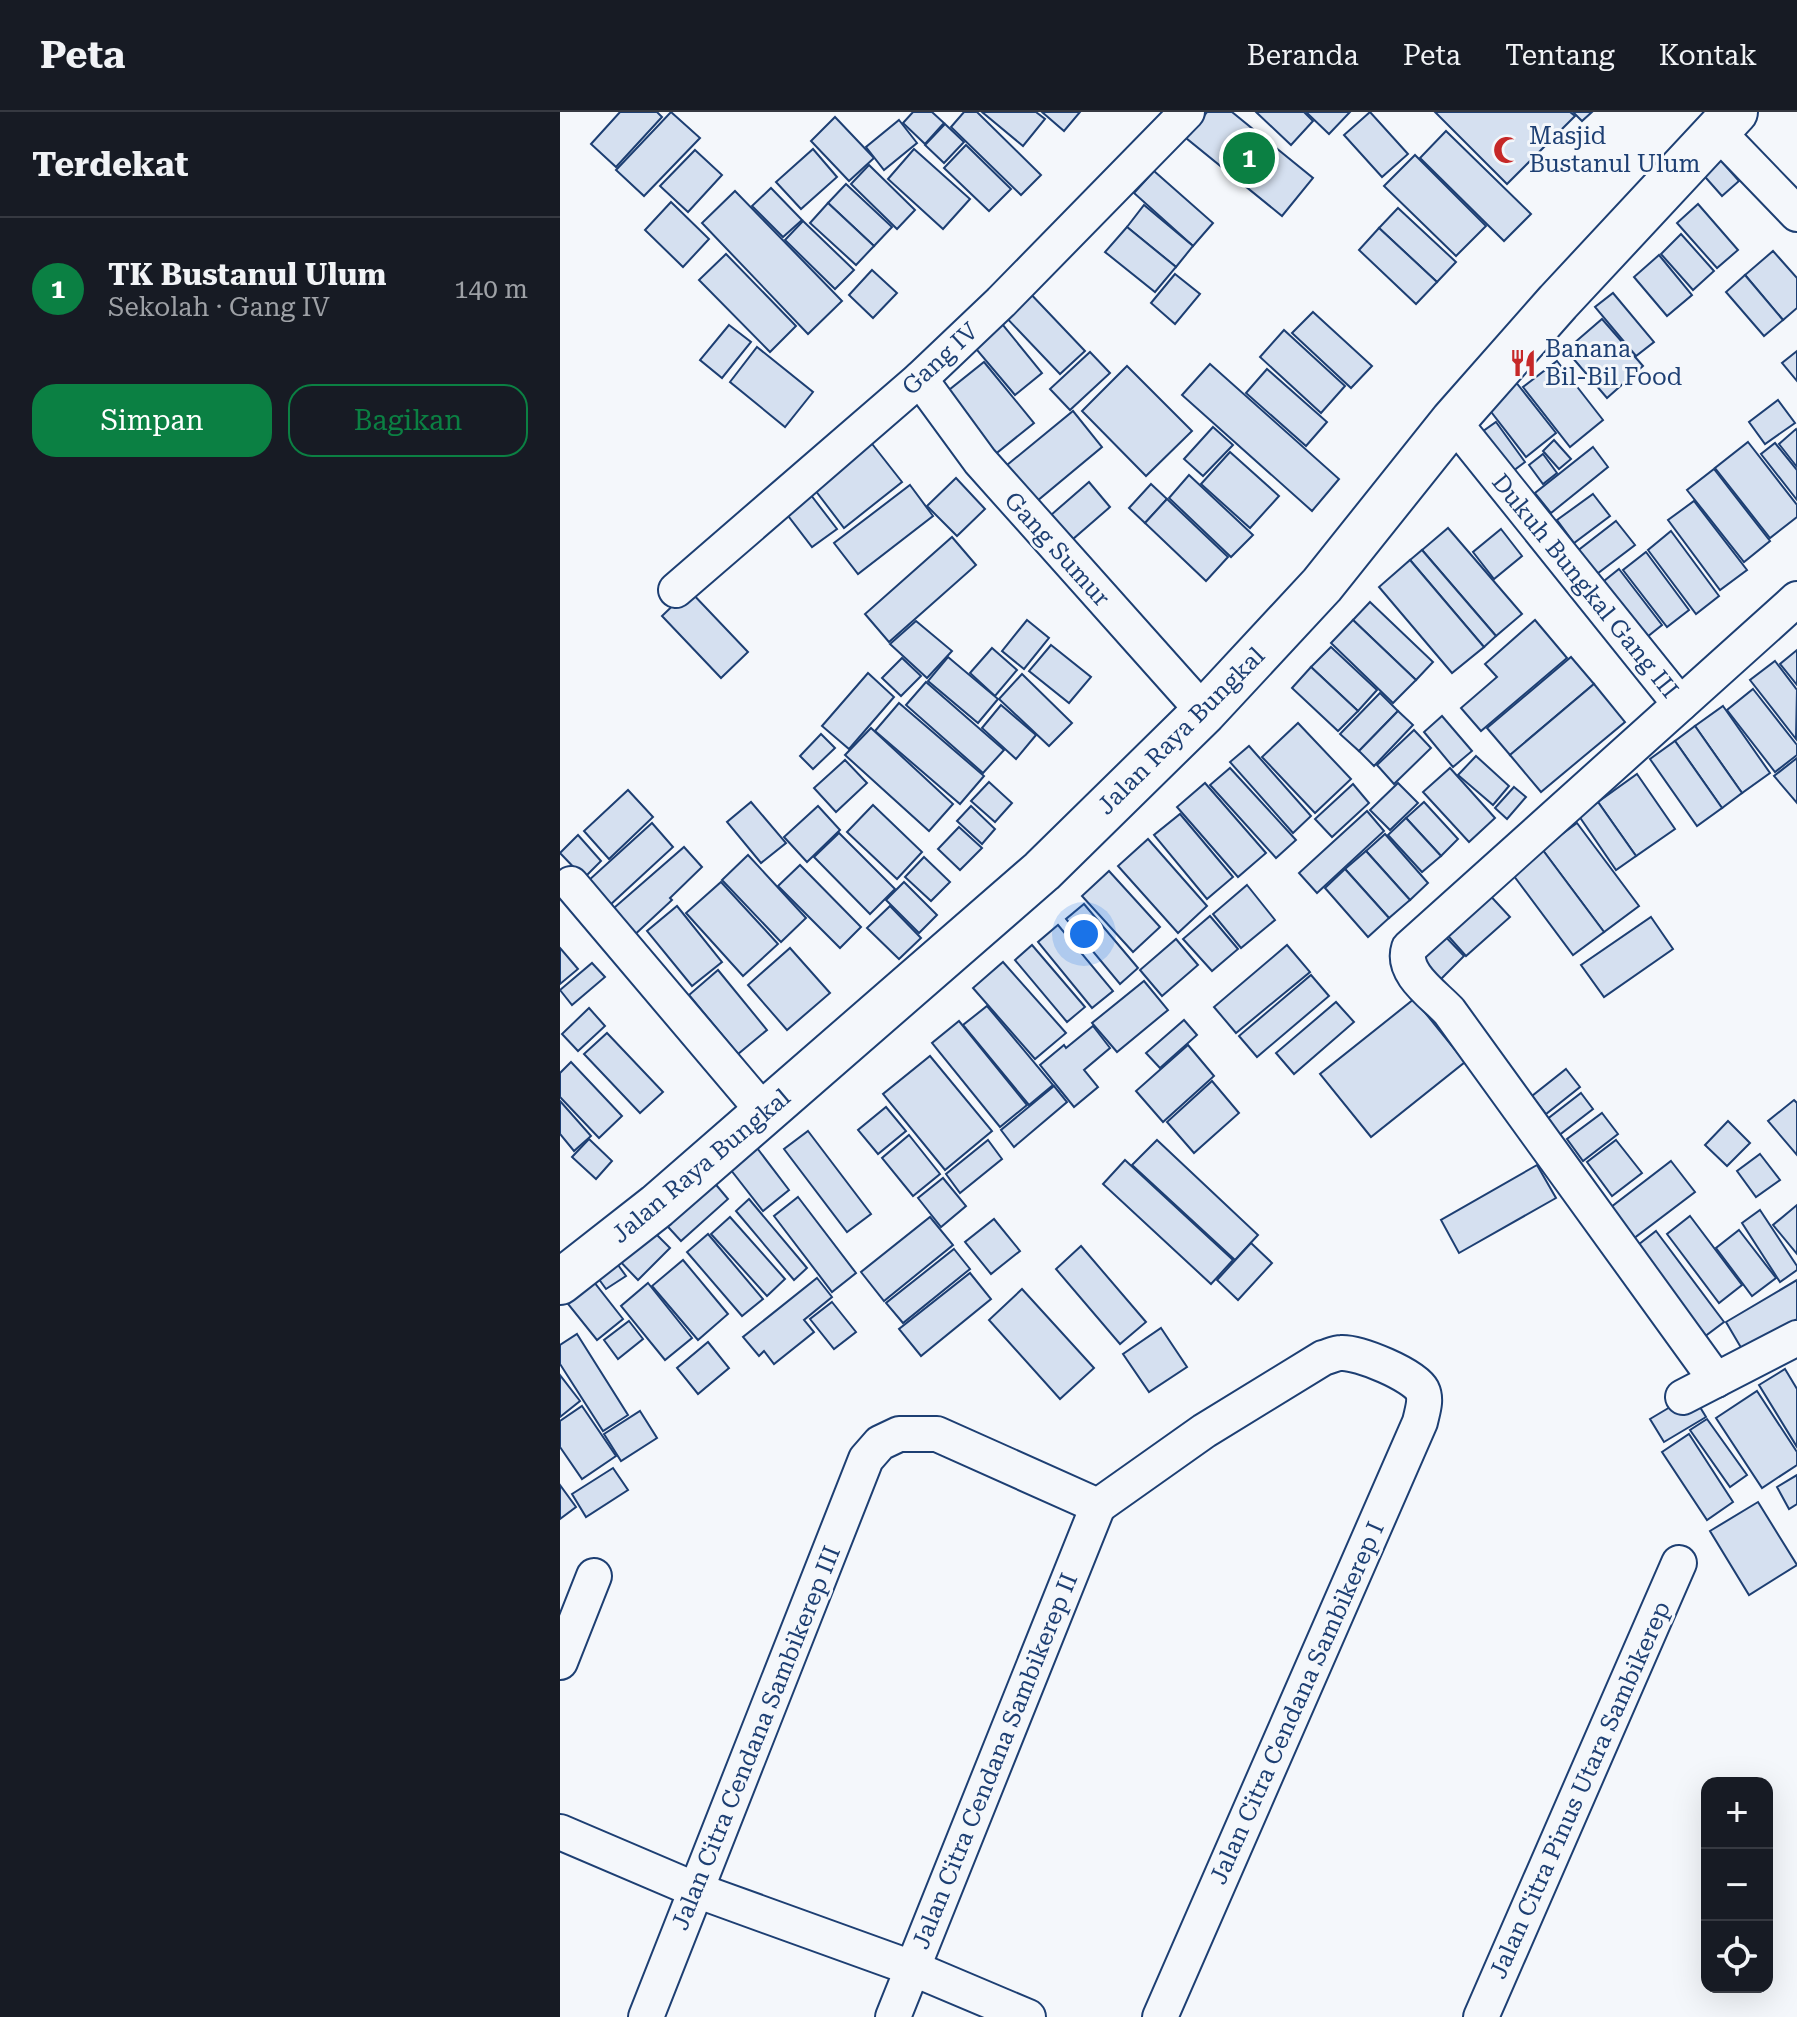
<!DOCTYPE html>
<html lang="id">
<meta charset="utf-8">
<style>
:root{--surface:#171b24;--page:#242831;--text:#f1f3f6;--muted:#9ea1a6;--line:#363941;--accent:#0b8043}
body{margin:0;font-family:"Roboto Serif",serif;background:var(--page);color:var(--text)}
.controls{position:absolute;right:24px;bottom:24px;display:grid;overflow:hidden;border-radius:16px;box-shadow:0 8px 32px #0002}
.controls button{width:72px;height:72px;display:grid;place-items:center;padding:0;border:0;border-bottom:2px solid var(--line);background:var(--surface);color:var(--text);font:40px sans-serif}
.you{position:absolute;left:524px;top:822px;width:28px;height:28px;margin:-20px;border:6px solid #fff;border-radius:50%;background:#1a73e8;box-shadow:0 0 0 12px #1a73e833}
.badge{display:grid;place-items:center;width:52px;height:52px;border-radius:50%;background:var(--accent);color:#fff;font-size:26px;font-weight:700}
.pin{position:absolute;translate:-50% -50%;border:4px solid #fff;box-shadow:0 2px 8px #0006}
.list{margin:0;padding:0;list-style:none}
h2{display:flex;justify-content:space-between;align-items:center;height:104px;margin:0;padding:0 32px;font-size:34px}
h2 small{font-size:26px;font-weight:400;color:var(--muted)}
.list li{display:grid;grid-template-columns:52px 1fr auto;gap:24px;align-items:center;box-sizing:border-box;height:144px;padding:0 32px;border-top:2px solid var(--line)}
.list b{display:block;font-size:30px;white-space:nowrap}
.list p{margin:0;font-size:26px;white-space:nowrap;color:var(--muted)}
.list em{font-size:26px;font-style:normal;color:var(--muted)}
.actions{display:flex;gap:16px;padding:24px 32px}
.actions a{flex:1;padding:18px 0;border:2px solid var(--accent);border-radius:24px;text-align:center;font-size:28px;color:var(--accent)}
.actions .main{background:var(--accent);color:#fff}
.icon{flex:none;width:44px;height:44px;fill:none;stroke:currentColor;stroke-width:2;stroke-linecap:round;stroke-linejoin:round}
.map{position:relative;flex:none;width:1237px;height:1905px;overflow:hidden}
header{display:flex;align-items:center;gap:48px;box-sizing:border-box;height:112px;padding:0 40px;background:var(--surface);border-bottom:2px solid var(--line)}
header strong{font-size:38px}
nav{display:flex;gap:44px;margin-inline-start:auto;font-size:28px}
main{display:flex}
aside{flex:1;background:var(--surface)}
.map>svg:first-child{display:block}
.building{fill:#d5e0f0;stroke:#1d3f73;stroke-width:2}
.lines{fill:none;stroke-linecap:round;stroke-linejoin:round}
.street-casing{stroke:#1d3f73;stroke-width:38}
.secondary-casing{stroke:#1d3f73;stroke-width:48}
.street{stroke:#f4f7fb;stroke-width:34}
.secondary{stroke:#f4f7fb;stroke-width:44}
.labels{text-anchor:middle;stroke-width:6;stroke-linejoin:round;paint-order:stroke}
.poi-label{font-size:24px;fill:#1d3f73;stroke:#f4f7fb;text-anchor:start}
.street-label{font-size:24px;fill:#1d3f73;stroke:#f4f7fb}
</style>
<header>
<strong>Peta</strong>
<nav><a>Beranda</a><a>Peta</a><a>Tentang</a><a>Kontak</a></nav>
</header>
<main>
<aside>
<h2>Terdekat<small></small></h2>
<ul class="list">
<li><span class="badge">1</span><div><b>TK Bustanul Ulum</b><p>Sekolah · Gang IV</p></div><em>140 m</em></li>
</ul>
<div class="actions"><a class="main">Simpan</a><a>Bagikan</a></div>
</aside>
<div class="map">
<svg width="1237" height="1905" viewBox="0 0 1237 1905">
<rect width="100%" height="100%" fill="#f4f7fb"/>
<g class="building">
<path d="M60 0H97L102 5 56 55 31 32Z"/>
<path d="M111 0 140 26 84 84 56 58Z"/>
<path d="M353 0H372L384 11 365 32 343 11Z"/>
<path d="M404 0H417L481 63 461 83 391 15Z"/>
<path d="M422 0H476L485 7 463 34Z"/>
<path d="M482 0H520L504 19Z"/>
<path d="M647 0H672L753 66 722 104 626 26Z"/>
<path d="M696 0H744L753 9 731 33Z"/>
<path d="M746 0H790L769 22Z"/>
<path d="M810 0 848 42 822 65 784 23Z"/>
<path d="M875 0H1010L1015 4 947 72Z"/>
<path d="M1013 0H1032L1022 9Z"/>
<path d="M275 5 314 46 289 69 251 29Z"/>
<path d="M339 8 357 31 324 58 306 35Z"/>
<path d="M385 12 404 30 384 51 365 33Z"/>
<path d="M886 19 971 102 944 129 860 46Z"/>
<path d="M406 33 451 77 429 99 384 56Z"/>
<path d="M253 37 277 65 241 97 216 70Z"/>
<path d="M354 37 410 87 383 117 328 67Z"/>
<path d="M135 38 162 63 128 100 100 74Z"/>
<path d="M855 43 926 114 896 144 824 74Z"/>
<path d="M1156 43 1179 69 1162 84 1139 58Z"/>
<path d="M309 53 355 98 337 117 291 72Z"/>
<path d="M594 59 653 111 633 134 574 81Z"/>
<path d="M286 72 332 115 314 134 268 91Z"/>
<path d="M211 76 242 108 223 125 192 94Z"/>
<path d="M175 79 282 189 248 222 142 111Z"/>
<path d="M111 90 149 127 123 155 85 118Z"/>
<path d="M268 91 314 134 296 153 250 111Z"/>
<path d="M1138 92 1178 138 1157 156 1117 111Z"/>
<path d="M584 93 633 134 616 155 567 115Z"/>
<path d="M838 96 896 150 877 170 819 116Z"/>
<path d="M243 109 294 158 275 177 225 128Z"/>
<path d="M567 115 616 155 595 180 545 140Z"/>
<path d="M819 116 877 170 856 192 799 138Z"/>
<path d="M1121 122 1154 159 1133 178 1101 142Z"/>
<path d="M1213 139 1237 166V196L1223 208 1185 163Z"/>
<path d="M166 142 236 214 210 240 139 168Z"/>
<path d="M1099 143 1132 183 1107 204 1074 165Z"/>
<path d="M312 158 337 181 313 206 289 183Z"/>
<path d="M615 162 640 182 615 212 591 191Z"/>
<path d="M1185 163 1223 208 1204 224 1166 180Z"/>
<path d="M466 177 525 239 500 262 441 200Z"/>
<path d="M1053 181 1094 230 1076 244 1035 195Z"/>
<path d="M753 200 812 254 791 276 732 221Z"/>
<path d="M434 202 482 261 455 283 406 225Z"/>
<path d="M1042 207 1083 254 1047 286 1006 238Z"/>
<path d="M169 213 191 230 162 266 140 248Z"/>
<path d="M724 218 785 274 761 301 700 245Z"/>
<path d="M197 235 253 280 225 315 170 270Z"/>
<path d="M1237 239V269L1222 251Z"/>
<path d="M530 240 550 261 510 298 490 277Z"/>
<path d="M997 249 1043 308 1010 335 963 275Z"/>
<path d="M424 250 474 311 428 348 379 286Z"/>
<path d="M650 252 779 367 752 399 622 283Z"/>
<path d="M567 254 632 319 586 364 522 299Z"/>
<path d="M707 257 767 310 746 334 686 281Z"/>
<path d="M955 269 996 321 966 345 925 292Z"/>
<path d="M1218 288 1235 311 1205 332 1189 310Z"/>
<path d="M513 299 542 335 471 394 441 358Z"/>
<path d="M936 310 965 350 941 368 912 327Z"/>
<path d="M653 315 673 333 643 364 624 347Z"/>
<path d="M1236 317 1237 319V355L1219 332Z"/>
<path d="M309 328 342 370 284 416 252 374Z"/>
<path d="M994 328 1011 347 999 357 983 339Z"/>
<path d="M1188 330 1237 393V405L1210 426 1155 356Z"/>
<path d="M1215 331 1237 358V388L1201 342Z"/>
<path d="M1033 335 1048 355 991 401 975 381Z"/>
<path d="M670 340 719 384 690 416 641 372Z"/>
<path d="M983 342 997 361 983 372 969 353Z"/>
<path d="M1154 357 1210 429 1184 450 1127 378Z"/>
<path d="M629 363 693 423 671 445 609 386Z"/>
<path d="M396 366 425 397 397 424 367 394Z"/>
<path d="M529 370 550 395 513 427 491 403Z"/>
<path d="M591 372 607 387 585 411 569 396Z"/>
<path d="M350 373 373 404 298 462 274 431Z"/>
<path d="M244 374 277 417 252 435 219 392Z"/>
<path d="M1033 382 1050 404 1014 431 997 408Z"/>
<path d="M607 387 668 445 646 469 585 411Z"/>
<path d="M1134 389 1187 458 1160 478 1108 408Z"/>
<path d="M1056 409 1075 433 1025 471 1007 447Z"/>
<path d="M888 416 962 502 936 524 862 438Z"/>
<path d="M941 417 962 444 934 467 913 440Z"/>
<path d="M1111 419 1159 484 1136 502 1088 438Z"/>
<path d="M392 425 416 453 329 530 305 502Z"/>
<path d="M862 438 936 524 924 535 850 448Z"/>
<path d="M1086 440 1129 498 1107 515 1063 458Z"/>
<path d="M850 448 924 535 892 561 819 475Z"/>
<path d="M1059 457 1102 513 1077 533 1034 477Z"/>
<path d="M129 478 188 540 161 566 102 504Z"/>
<path d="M810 490 873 550 856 568 793 508Z"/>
<path d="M467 508 489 526 464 557 442 539Z"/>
<path d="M793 508 856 568 833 591 771 531Z"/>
<path d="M975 508 1007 546 921 619 901 596 937 565 925 552Z"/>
<path d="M356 509 392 539 367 566 330 532Z"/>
<path d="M491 533 531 565 509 591 469 559Z"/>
<path d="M771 535 817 578 798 599 751 555Z"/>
<path d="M432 536 457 558 435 584 410 561Z"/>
<path d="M1237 538V573L1220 552Z"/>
<path d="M388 545 438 587 418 611 368 569Z"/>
<path d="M1011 545 1034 572 950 643 927 616Z"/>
<path d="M342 546 361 564 341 584 322 566Z"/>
<path d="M1215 549 1237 578 1236 627 1190 568Z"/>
<path d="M751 555 798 599 778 619 732 576Z"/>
<path d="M308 561 334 585 289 637 262 614Z"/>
<path d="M462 562 512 611 489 634 439 587Z"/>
<path d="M366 570 444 638 423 661 346 593Z"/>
<path d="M1034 572 1065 610 981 680 950 643Z"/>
<path d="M1193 577 1237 633V643L1215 660 1167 598Z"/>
<path d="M820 581 838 599 799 639 780 622Z"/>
<path d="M339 591 424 664 400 692 315 619Z"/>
<path d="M441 593 476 623 456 647 422 616Z"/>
<path d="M1163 594 1210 661 1182 681 1135 614Z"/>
<path d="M838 599 853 613 814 654 799 639Z"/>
<path d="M882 604 912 639 893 655 864 620Z"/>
<path d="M738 611 791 667 755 701 702 645Z"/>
<path d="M1135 614 1182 681 1162 696 1115 629Z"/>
<path d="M311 616 393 692 369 719 285 643Z"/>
<path d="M854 618 871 636 834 672 817 653Z"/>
<path d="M261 622 275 636 253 657 240 644Z"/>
<path d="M1115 629 1162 696 1137 714 1090 647Z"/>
<path d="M689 634 751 704 733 721 670 650Z"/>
<path d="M916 644 949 674 933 693 898 663Z"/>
<path d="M1237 646V691L1214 664Z"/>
<path d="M285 648 307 671 276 700 254 676Z"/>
<path d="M670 656 736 728 716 746 650 673Z"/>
<path d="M890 656 935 706 909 730 863 680Z"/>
<path d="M1077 662 1115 717 1076 744 1038 690Z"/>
<path d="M429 670 452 691 435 710 411 689Z"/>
<path d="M645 671 706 741 678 765 617 695Z"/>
<path d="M838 671 858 691 830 718 810 698Z"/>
<path d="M793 672 809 691 772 725 755 707Z"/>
<path d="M954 675 966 685 947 707 935 696Z"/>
<path d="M68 678 93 705 49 747 24 719Z"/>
<path d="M191 690 226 731 201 751 167 710Z"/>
<path d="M864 690 898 727 881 744 846 706Z"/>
<path d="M1038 690 1076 744 1056 758 1019 704Z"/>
<path d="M313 693 362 740 337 767 287 720Z"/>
<path d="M258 694 280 718 247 750 224 725Z"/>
<path d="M411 694 435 717 422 732 397 709Z"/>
<path d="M807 699 824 719 757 781 739 761Z"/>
<path d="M620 702 673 765 647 787 594 723Z"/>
<path d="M846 706 881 744 862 760 828 723Z"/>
<path d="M92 711 113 735 50 793 28 769Z"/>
<path d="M1017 711 1079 794 1044 820 982 737Z"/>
<path d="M399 715 422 736 400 758 378 737Z"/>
<path d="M279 721 335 777 310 802 254 745Z"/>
<path d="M825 722 868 771 850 788 806 739Z"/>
<path d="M18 723 41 749 24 766 0 741Z"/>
<path d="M588 727 647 794 618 821 558 754Z"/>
<path d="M124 735 142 755 110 786 112 788 70 827 47 802Z"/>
<path d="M982 737 1044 820 1013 843 951 760Z"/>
<path d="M806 739 850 788 829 806 785 757Z"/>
<path d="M188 743 246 806 221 830 162 768Z"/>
<path d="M364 745 390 770 371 789 345 765Z"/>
<path d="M240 753 301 815 280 836 218 774Z"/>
<path d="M785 757 829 806 808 825 765 776Z"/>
<path d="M549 759 600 815 573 840 522 784Z"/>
<path d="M161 770 218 832 183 864 126 801Z"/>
<path d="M344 770 377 803 359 821 326 788Z"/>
<path d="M687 773 715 808 681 836 653 802Z"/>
<path d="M925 778 950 805 906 844 882 817Z"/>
<path d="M524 792 578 856 560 872 506 807Z"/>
<path d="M117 794 162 850 132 874 87 819Z"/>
<path d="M330 794 361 826 339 847 307 816Z"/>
<path d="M650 804 678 837 652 859 623 827Z"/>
<path d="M1091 805 1113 837 1044 885 1021 853Z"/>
<path d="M498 813 553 879 532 896 478 830Z"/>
<path d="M881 820 904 844 879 869 855 845Z"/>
<path d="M616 827 638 853 602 884 580 858Z"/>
<path d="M472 833 525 895 507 910 455 848Z"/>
<path d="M727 833 750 860 676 921 654 895Z"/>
<path d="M0 836 18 857 0 872Z"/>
<path d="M230 836 270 881 227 918 188 873Z"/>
<path d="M443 850 506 921 475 947 413 876Z"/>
<path d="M32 851 45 865 12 893 0 878Z"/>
<path d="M158 858 207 918 178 942 129 883Z"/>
<path d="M751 863 769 884 697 945 679 924Z"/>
<path d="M584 869 608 898 557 940 532 911Z"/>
<path d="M854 887 905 950 811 1025 760 962Z"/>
<path d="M776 890 794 910 734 962 716 941Z"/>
<path d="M427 894 493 973 469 993 403 913Z"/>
<path d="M29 896 45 914 18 939 2 922Z"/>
<path d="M624 908 637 923 600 956 586 941Z"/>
<path d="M399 909 467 993 440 1015 372 931Z"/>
<path d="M533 914 550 936 524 958 538 975 514 995 480 953 504 933 506 936Z"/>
<path d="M47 921 103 980 80 1001 24 942Z"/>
<path d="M628 933 654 964 603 1010 576 979Z"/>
<path d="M370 944 432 1019 385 1058 323 982Z"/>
<path d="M11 950 62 1004 39 1026 0 985V961Z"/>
<path d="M1006 957 1020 975 986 1002 972 984Z"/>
<path d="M652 969 679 1001 634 1041 607 1010Z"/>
<path d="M494 974 507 990 454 1035 441 1018Z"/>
<path d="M1021 981 1033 997 998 1024 986 1008Z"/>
<path d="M1234 988 1237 991V1043L1208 1009Z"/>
<path d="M0 989 31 1024 14 1039 0 1022Z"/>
<path d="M326 995 346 1019 318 1042 298 1018Z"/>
<path d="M1042 1001 1058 1022 1023 1049 1007 1027Z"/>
<path d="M1168 1009 1190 1031 1167 1054 1145 1033Z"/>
<path d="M248 1019 311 1102 287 1120 224 1037Z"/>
<path d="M349 1023 380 1062 353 1084 322 1046Z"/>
<path d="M29 1027 52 1049 36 1067 12 1045Z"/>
<path d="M428 1028 442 1047 400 1081 386 1062Z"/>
<path d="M597 1028 698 1123 675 1148 572 1053Z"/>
<path d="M1056 1028 1082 1061 1052 1084 1027 1050Z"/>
<path d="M194 1032 229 1078 203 1099 167 1053Z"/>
<path d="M1200 1042 1220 1068 1196 1085 1177 1059Z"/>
<path d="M565 1048 673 1148 651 1172 543 1072Z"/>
<path d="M1111 1049 1135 1080 1065 1133 1042 1102Z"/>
<path d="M977 1053 996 1086 899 1141 881 1108Z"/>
<path d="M147 1062 168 1087 121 1129 99 1105Z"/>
<path d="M383 1066 406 1094 381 1115 358 1086Z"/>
<path d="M238 1085 296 1161 272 1180 214 1104Z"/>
<path d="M189 1087 247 1156 234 1168 176 1099Z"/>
<path d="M1237 1093V1142L1213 1113Z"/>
<path d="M1200 1098 1237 1154V1158L1220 1170 1182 1111Z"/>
<path d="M1130 1104 1182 1173 1159 1191 1107 1122Z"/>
<path d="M170 1105 225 1167 207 1184 151 1122Z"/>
<path d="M370 1105 393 1133 324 1189 301 1160Z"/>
<path d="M434 1107 460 1139 431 1162 405 1130Z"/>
<path d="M86 1112 110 1136 78 1168 54 1143Z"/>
<path d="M1179 1118 1216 1166 1192 1184 1156 1136Z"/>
<path d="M1096 1119 1164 1210 1136 1231 1069 1140Z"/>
<path d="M148 1122 203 1187 182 1204 127 1140Z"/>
<path d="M691 1131 712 1151 678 1188 657 1168Z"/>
<path d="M521 1134 586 1210 560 1232 496 1157Z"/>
<path d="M394 1137 410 1157 343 1211 326 1191Z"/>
<path d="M53 1146 66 1164 46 1177 33 1159Z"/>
<path d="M123 1148 168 1202 138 1228 92 1174Z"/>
<path d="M23 1156 63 1207 37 1228 0 1182Z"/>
<path d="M410 1161 431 1187 361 1244 339 1217Z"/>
<path d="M257 1166 272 1185 244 1208 254 1220 214 1252 204 1239 199 1244 183 1225Z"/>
<path d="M1237 1168V1207L1183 1239 1166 1210Z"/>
<path d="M88 1171 132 1226 105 1248 61 1194Z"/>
<path d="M462 1177 534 1256 500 1287 429 1208Z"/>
<path d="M272 1190 296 1220 274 1237 250 1207Z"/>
<path d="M69 1209 83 1227 58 1247 44 1228Z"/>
<path d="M601 1216 627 1255 589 1280 563 1242Z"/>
<path d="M17 1222 68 1303 43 1319 0 1252V1233Z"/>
<path d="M148 1230 169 1256 138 1282 117 1256Z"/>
<path d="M1225 1257 1237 1277V1335L1199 1273Z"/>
<path d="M0 1263 20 1289 0 1305Z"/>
<path d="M1197 1279 1237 1340V1353L1202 1376 1156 1306Z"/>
<path d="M1132 1282 1146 1305 1104 1330 1090 1307Z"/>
<path d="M22 1294 56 1344 22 1367 0 1335V1309Z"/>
<path d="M80 1299 97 1326 61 1349 44 1322Z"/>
<path d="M1147 1307 1187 1363 1170 1375 1130 1318Z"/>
<path d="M1129 1322 1173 1390 1147 1408 1102 1340Z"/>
<path d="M53 1356 68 1378 26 1405 12 1382Z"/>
<path d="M1237 1363V1392L1229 1397 1217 1375Z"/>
<path d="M0 1373 16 1395 0 1407Z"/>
<path d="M1198 1390 1237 1453 1189 1483 1150 1419Z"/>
</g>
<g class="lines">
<g class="street-casing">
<g id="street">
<path d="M1158 20 1237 102"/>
<path d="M360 267 420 349 644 600"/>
<path d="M893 309 1120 592"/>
<path d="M116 478 360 267 441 190 627 0"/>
<path d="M11 772 205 1001"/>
<path d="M1156 1268 889 899C873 882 841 861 849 836L1237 487"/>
<path d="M1123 1285 1237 1226"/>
<path d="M0 1550 34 1464"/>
<path d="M0 1720 136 1778 352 1856 468 1905"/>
<path d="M86 1905 306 1347 320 1331 339 1322H377L538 1394 644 1319 763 1246C768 1245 775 1241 781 1241 799 1240 854 1263 862 1278 867 1288 862 1300 860 1310L600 1905"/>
<path d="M333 1905 538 1394"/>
<path d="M921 1905 1119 1451"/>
</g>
</g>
<g class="secondary-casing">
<path id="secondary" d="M0 1170 97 1094 482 759 644 600 762 473 893 309 998 190 1175 0"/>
</g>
<use href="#street" class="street"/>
<use href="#secondary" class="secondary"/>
</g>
<defs>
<g id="mosque-bare" transform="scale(2.16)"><path d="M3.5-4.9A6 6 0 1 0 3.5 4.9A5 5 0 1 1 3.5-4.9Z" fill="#c62828" stroke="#f4f7fb" stroke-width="2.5" paint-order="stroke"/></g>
<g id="restaurant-bare" transform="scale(2.16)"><path d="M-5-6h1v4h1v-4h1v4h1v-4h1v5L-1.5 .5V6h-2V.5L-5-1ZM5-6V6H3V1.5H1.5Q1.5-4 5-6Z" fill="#c62828" stroke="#f4f7fb" stroke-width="2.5" paint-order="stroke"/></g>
</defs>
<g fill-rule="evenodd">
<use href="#mosque-bare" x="947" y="38"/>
<use href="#restaurant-bare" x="963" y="251"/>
</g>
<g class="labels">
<g class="poi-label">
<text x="969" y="32">Masjid<tspan x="969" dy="28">Bustanul Ulum</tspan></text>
<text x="985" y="245">Banana<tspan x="985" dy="28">Bil-Bil Food</tspan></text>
</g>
<g class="street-label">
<text transform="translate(380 247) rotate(-43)" y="8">Gang IV</text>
<text transform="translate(497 437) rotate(48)" y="8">Gang Sumur</text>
<text transform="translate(1025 474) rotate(51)" y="8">Dukuh Bungkal Gang III</text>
<text transform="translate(621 619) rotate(-45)" y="8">Jalan Raya Bungkal</text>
<text transform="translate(141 1054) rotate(-40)" y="8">Jalan Raya Bungkal</text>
<text transform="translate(737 1591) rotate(-66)" y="8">Jalan Citra Cendana Sambikerep I</text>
<text transform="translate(196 1626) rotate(-68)" y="8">Jalan Citra Cendana Sambikerep III</text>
<text transform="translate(435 1649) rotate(-68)" y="8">Jalan Citra Cendana Sambikerep II</text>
<text transform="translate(1020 1678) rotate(-66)" y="8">Jalan Citra Pinus Utara Sambikerep</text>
</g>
</g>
</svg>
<div class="controls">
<button>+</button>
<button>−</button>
<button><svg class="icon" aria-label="locate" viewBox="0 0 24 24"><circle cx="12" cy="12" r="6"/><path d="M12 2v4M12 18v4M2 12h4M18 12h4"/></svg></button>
</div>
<div class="you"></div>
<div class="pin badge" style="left:689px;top:46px">1</div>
</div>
</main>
